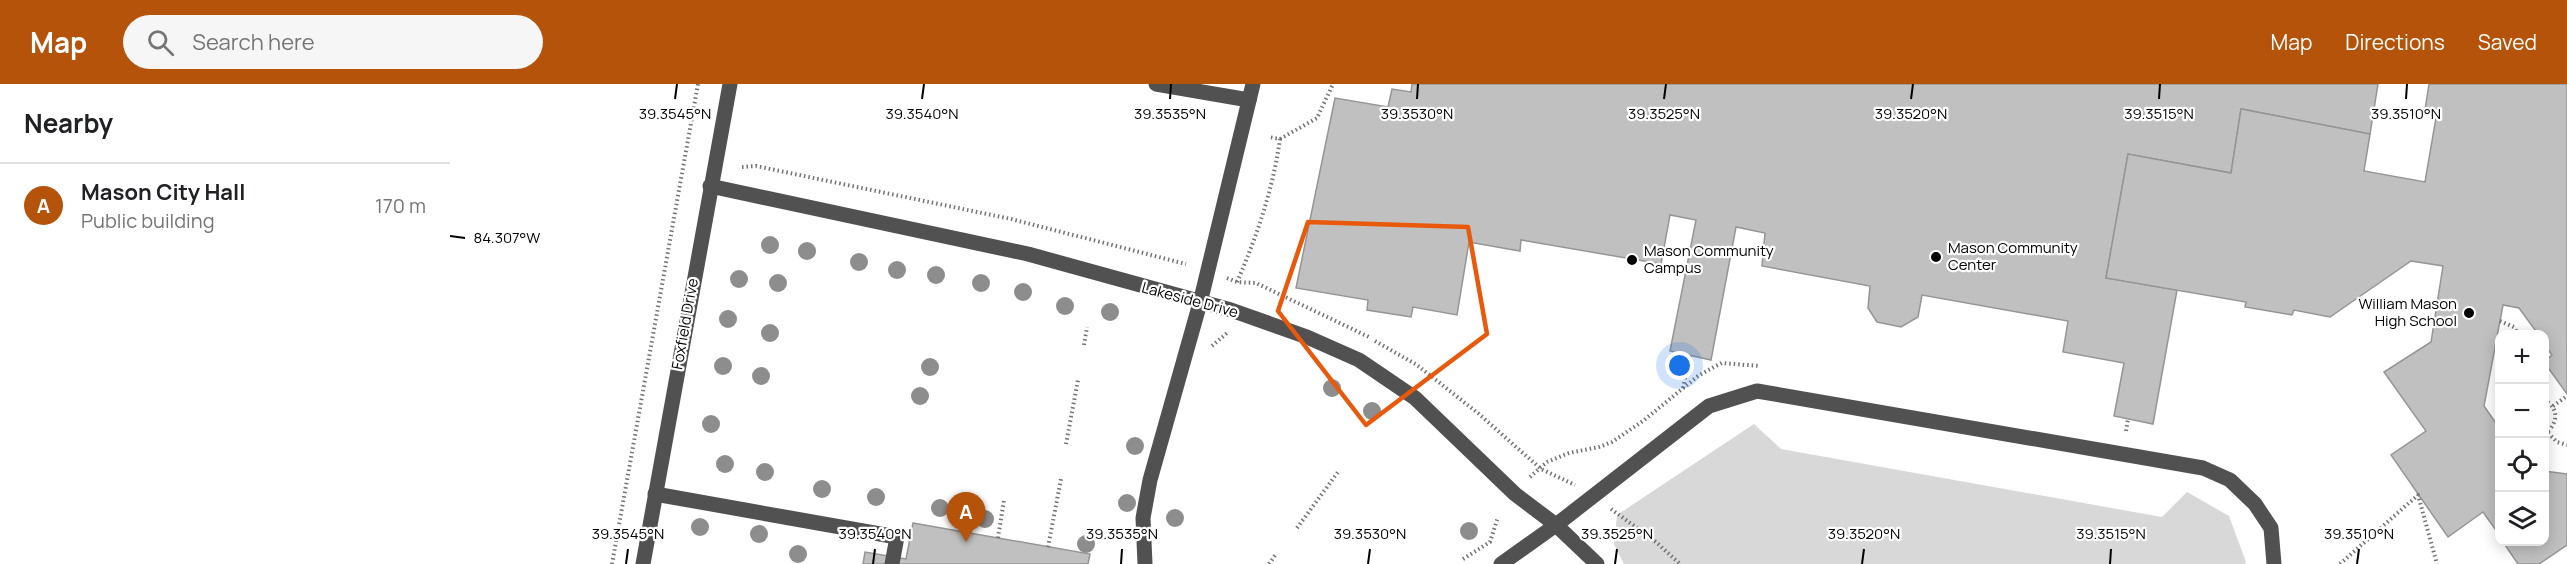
<!DOCTYPE html>
<meta charset="utf-8">
<style>
:root{--surface:#fff;--page:#f6f6f6;--text:#202124;--muted:#757577;--line:#e0e0e0;--accent:#b45309}
body{margin:0;font-family:Manrope,sans-serif;background:var(--page);color:var(--text)}
.controls{position:absolute;right:18px;bottom:18px;display:grid;overflow:hidden;border-radius:12px;box-shadow:0 3px 15px #0003}
.controls button{width:54px;height:54px;display:grid;place-items:center;padding:0;border:0;border-bottom:2px solid var(--line);background:var(--surface);color:var(--text);font:30px sans-serif}
.you{position:absolute;left:1230px;top:282px;width:21px;height:21px;margin:-15px;border:4px solid #fff;border-radius:50%;background:#1a73e8;box-shadow:0 0 0 9px #1a73e833}
.badge{display:grid;place-items:center;width:39px;height:39px;border-radius:50%;background:var(--accent);color:#fff;font-size:20px;font-weight:700}
.pin{position:absolute;translate:-50% -50px;filter:drop-shadow(0 2px 3px #0008)}
.pin::after{content:'';position:absolute;top:32px;width:21px;height:18px;background:inherit;clip-path:polygon(0 0,100% 0,50% 100%)}
.list{margin:0;padding:0;list-style:none}
h2{display:flex;justify-content:space-between;align-items:center;height:78px;margin:0;padding:0 24px;font-size:26px}
h2 small{font-size:20px;font-weight:400;color:var(--muted)}
.list li{display:grid;grid-template-columns:39px 1fr auto;gap:18px;align-items:center;box-sizing:border-box;height:84px;padding:0 24px;border-top:2px solid var(--line)}
.list b{display:block;font-size:22px;white-space:nowrap}
.list p{margin:0;font-size:20px;white-space:nowrap;color:var(--muted)}
.list em{font-size:20px;font-style:normal;color:var(--muted)}
.icon{flex:none;width:33px;height:33px;fill:none;stroke:currentColor;stroke-width:2;stroke-linecap:round;stroke-linejoin:round}
.map{position:relative;flex:none;width:2117px;height:480px;overflow:hidden}
header{display:flex;align-items:center;gap:36px;box-sizing:border-box;height:84px;padding:0 30px;background:var(--accent);color:#fff}
header strong{font-size:28px}
nav{display:flex;gap:33px;margin-inline-start:auto;font-size:21px}
.search{width:420px;height:54px;background:var(--page);display:flex;align-items:center;gap:15px;box-sizing:border-box;padding:0 21px;border-radius:33px;color:var(--muted);font-size:22px}
main{display:flex}
aside{flex:1;background:var(--surface)}
.map>svg:first-child{display:block}
.green{fill:#d8d8d8}
.building{fill:#c0c0c0;stroke:#959595;stroke-width:1.5}
.lines{fill:none;stroke-linecap:round;stroke-linejoin:round}
.path{stroke:#737373;stroke-width:4;stroke-dasharray:1.5 3;stroke-linecap:butt}
.minor{stroke:#515151;stroke-width:15}
.tree{fill:#8d8d8d}
.marked{fill:none;stroke:#e8590c;stroke-width:4.5;stroke-linejoin:round}
.ticks{fill:none;stroke:#000;stroke-width:2}
.poi-dot{fill:#000;stroke:#fff;stroke-width:2}
.labels{text-anchor:middle;stroke-width:4.5;stroke-linejoin:round;paint-order:stroke}
.poi-label{font-size:15px;fill:#000;stroke:#fff;text-anchor:start}
.street-label{font-size:15px;fill:#000;stroke:#fff}
.ticks-label{font-size:15px;text-anchor:middle;fill:#000;stroke:#fff;stroke-width:4.5;stroke-linejoin:round;paint-order:stroke}
</style>
<header>
<strong>Map</strong>
<div class="search"><svg class="icon" aria-label="search" viewBox="0 0 24 24"><circle cx="10" cy="10" r="6"/><path d="M15 15l6 6"/></svg>Search here</div>
<nav><a>Map</a><a>Directions</a><a>Saved</a></nav>
</header>
<main>
<aside>
<h2>Nearby<small></small></h2>
<ul class="list">
<li><span class="badge">A</span><div><b>Mason City Hall</b><p>Public building</p></div><em>170 m</em></li>
</ul>
</aside>
<div class="map">
<svg width="2117" height="480" viewBox="0 0 2117 480">
<rect width="100%" height="100%" fill="#fff"/>
<path class="green" d="M1304 340 1331 365 1712 433 1737 408 1779 432 1796 478 1795 480H1174L1164 460 1167 431Z"/>
<g class="building">
<path d="M962 0H1928L1920 50 1791 25 1781 89 1678 70 1656 194 1727 206 1703 340 1664 332 1674 279 1613 268 1618 237 1472 211 1468 233 1451 243 1427 238 1418 224 1420 202 1312 182 1315 149 1286 143 1261 276 1220 267 1246 136 1220 131 1211 180 1071 156 1070 167 1019 158 1007 231 963 223 961 233 917 226 918 216 846 204 885 14 938 23 942 5 961 8Z"/>
<path d="M1979 0H2117V310L2094 278 2102 271 2094 260V250H2088L2069 224 2053 221 2034 322 2050 345V452L2033 428 1998 453 1941 371 1976 347 1934 288 1981 258 1993 182 1961 177 1880 233 1844 226 1842 231 1795 223 1796 218 1656 194 1678 70 1781 89 1791 25 1920 50 1914 87 1975 98 1987 28 1975 26Z"/>
<path d="M2094 387 2117 390V461L2089 480H2068L2053 458H2094Z"/>
<path d="M463 439 640 470 638 480H413L415 468 456 475Z"/>
</g>
<g class="lines">
<g class="path">
<path d="M830 55 867 34 883 0"/>
<path d="M292 83 306 82 561 135 736 180"/>
<path d="M777 194 787 198 806 199 919 253"/>
<path d="M787 198C807 152 823 105 830 55L819 53"/>
<path d="M2050 237 2064 243 2068 250"/>
<path d="M925 257 967 281 1029 330 1091 385 1125 401"/>
<path d="M634 261 637 243"/>
<path d="M762 262 777 249"/>
<path d="M1233 304 1240 271"/>
<path d="M2094 316C2110 324 2108 341 2094 350"/>
<path d="M2103 322 2117 312"/>
<path d="M1676 347 1678 335"/>
<path d="M2098 349 2107 358 2117 361"/>
<path d="M616 360 628 296"/>
<path d="M1080 393 1097 378 1119 369 1149 363 1162 358 1193 337 1248 292 1264 283 1272 279 1310 282"/>
<path d="M1161 425 1206 458 1230 480"/>
<path d="M847 444 888 388"/>
<path d="M548 454 554 416"/>
<path d="M598 463 611 395"/>
<path d="M1013 475 1040 458 1048 433"/>
<path d="M162 480 248 0"/>
<path d="M819 480 826 470"/>
<path d="M1890 480 1968 411 1987 480"/>
</g>
<g class="minor">
<path d="M706 0 799 16"/>
<path d="M260 102 578 170 781 226 857 253 909 276 965 314 1065 410 1106 441 1147 480"/>
<path d="M205 410 447 453 442 480"/>
<path d="M193 480 280 0"/>
<path d="M695 480 693 434 700 396 750 219 803 0"/>
<path d="M1051 480 1106 441 1259 322 1307 307 1753 384 1780 396 1805 420 1821 444 1824 480"/>
</g>
</g>
<g class="tree">
<circle cx="320" cy="161" r="9"/>
<circle cx="357" cy="167" r="9"/>
<circle cx="409" cy="178" r="9"/>
<circle cx="447" cy="186" r="9"/>
<circle cx="486" cy="191" r="9"/>
<circle cx="289" cy="195" r="9"/>
<circle cx="328" cy="199" r="9"/>
<circle cx="531" cy="199" r="9"/>
<circle cx="573" cy="208" r="9"/>
<circle cx="615" cy="222" r="9"/>
<circle cx="660" cy="228" r="9"/>
<circle cx="278" cy="235" r="9"/>
<circle cx="320" cy="249" r="9"/>
<circle cx="273" cy="282" r="9"/>
<circle cx="480" cy="283" r="9"/>
<circle cx="311" cy="292" r="9"/>
<circle cx="882" cy="304" r="9"/>
<circle cx="470" cy="312" r="9"/>
<circle cx="922" cy="327" r="9"/>
<circle cx="261" cy="340" r="9"/>
<circle cx="685" cy="362" r="9"/>
<circle cx="275" cy="380" r="9"/>
<circle cx="315" cy="388" r="9"/>
<circle cx="372" cy="405" r="9"/>
<circle cx="426" cy="413" r="9"/>
<circle cx="677" cy="419" r="9"/>
<circle cx="490" cy="424" r="9"/>
<circle cx="725" cy="434" r="9"/>
<circle cx="535" cy="435" r="9"/>
<circle cx="250" cy="443" r="9"/>
<circle cx="1019" cy="447" r="9"/>
<circle cx="309" cy="450" r="9"/>
<circle cx="636" cy="460" r="9"/>
<circle cx="348" cy="470" r="9"/>
</g>
<path class="marked" d="M858 138 1018 143 1037 250 916 341 828 227Z"/>
<path class="ticks" d="M225 15 227 0M472 15 474 0M720 15 721 0M967 15 968 0M1214 15 1216 0M1461 15 1463 0M1709 15 1710 0M1956 15 1957 0M0 152 15 154M176 480 178 465M423 480 425 465M671 480 672 465M918 480 920 465M1165 480 1167 465M1412 480 1414 465M1660 480 1661 465M1907 480 1909 465"/>
<g class="poi-dot">
<circle cx="1486" cy="173" r="6"/>
<circle cx="1182" cy="176" r="6"/>
<circle cx="2019" cy="229" r="6"/>
</g>
<g class="labels">
<g class="poi-label">
<text x="1498" y="169">Mason Community<tspan x="1498" dy="17">Center</tspan></text>
<text x="1194" y="172">Mason Community<tspan x="1194" dy="17">Campus</tspan></text>
<text x="2007" y="225" text-anchor="end">William Mason<tspan x="2007" dy="17">High School</tspan></text>
</g>
<g class="street-label">
<text transform="translate(740 216) rotate(15)" y="5">Lakeside Drive</text>
<text transform="translate(235 240) rotate(-80)" y="5">Foxfield Drive</text>
</g>
</g>
<g class="ticks-label">
<text x="225" y="35">39.3545°N</text>
<text x="472" y="35">39.3540°N</text>
<text x="720" y="35">39.3535°N</text>
<text x="967" y="35">39.3530°N</text>
<text x="1214" y="35">39.3525°N</text>
<text x="1461" y="35">39.3520°N</text>
<text x="1709" y="35">39.3515°N</text>
<text x="1956" y="35">39.3510°N</text>
<text x="57" y="159">84.307°W</text>
<text x="178" y="455">39.3545°N</text>
<text x="425" y="455">39.3540°N</text>
<text x="672" y="455">39.3535°N</text>
<text x="920" y="455">39.3530°N</text>
<text x="1167" y="455">39.3525°N</text>
<text x="1414" y="455">39.3520°N</text>
<text x="1661" y="455">39.3515°N</text>
<text x="1909" y="455">39.3510°N</text>
</g>
</svg>
<div class="controls">
<button>+</button>
<button>−</button>
<button><svg class="icon" aria-label="locate" viewBox="0 0 24 24"><circle cx="12" cy="12" r="6"/><path d="M12 2v4M12 18v4M2 12h4M18 12h4"/></svg></button>
<button><svg class="icon" aria-label="layers" viewBox="0 0 24 24"><path d="M12 4l9 5-9 5-9-5zM3 14l9 5 9-5"/></svg></button>
</div>
<div class="you"></div>
<div class="pin badge" style="left:516px;top:458px">A</div>
</div>
</main>
